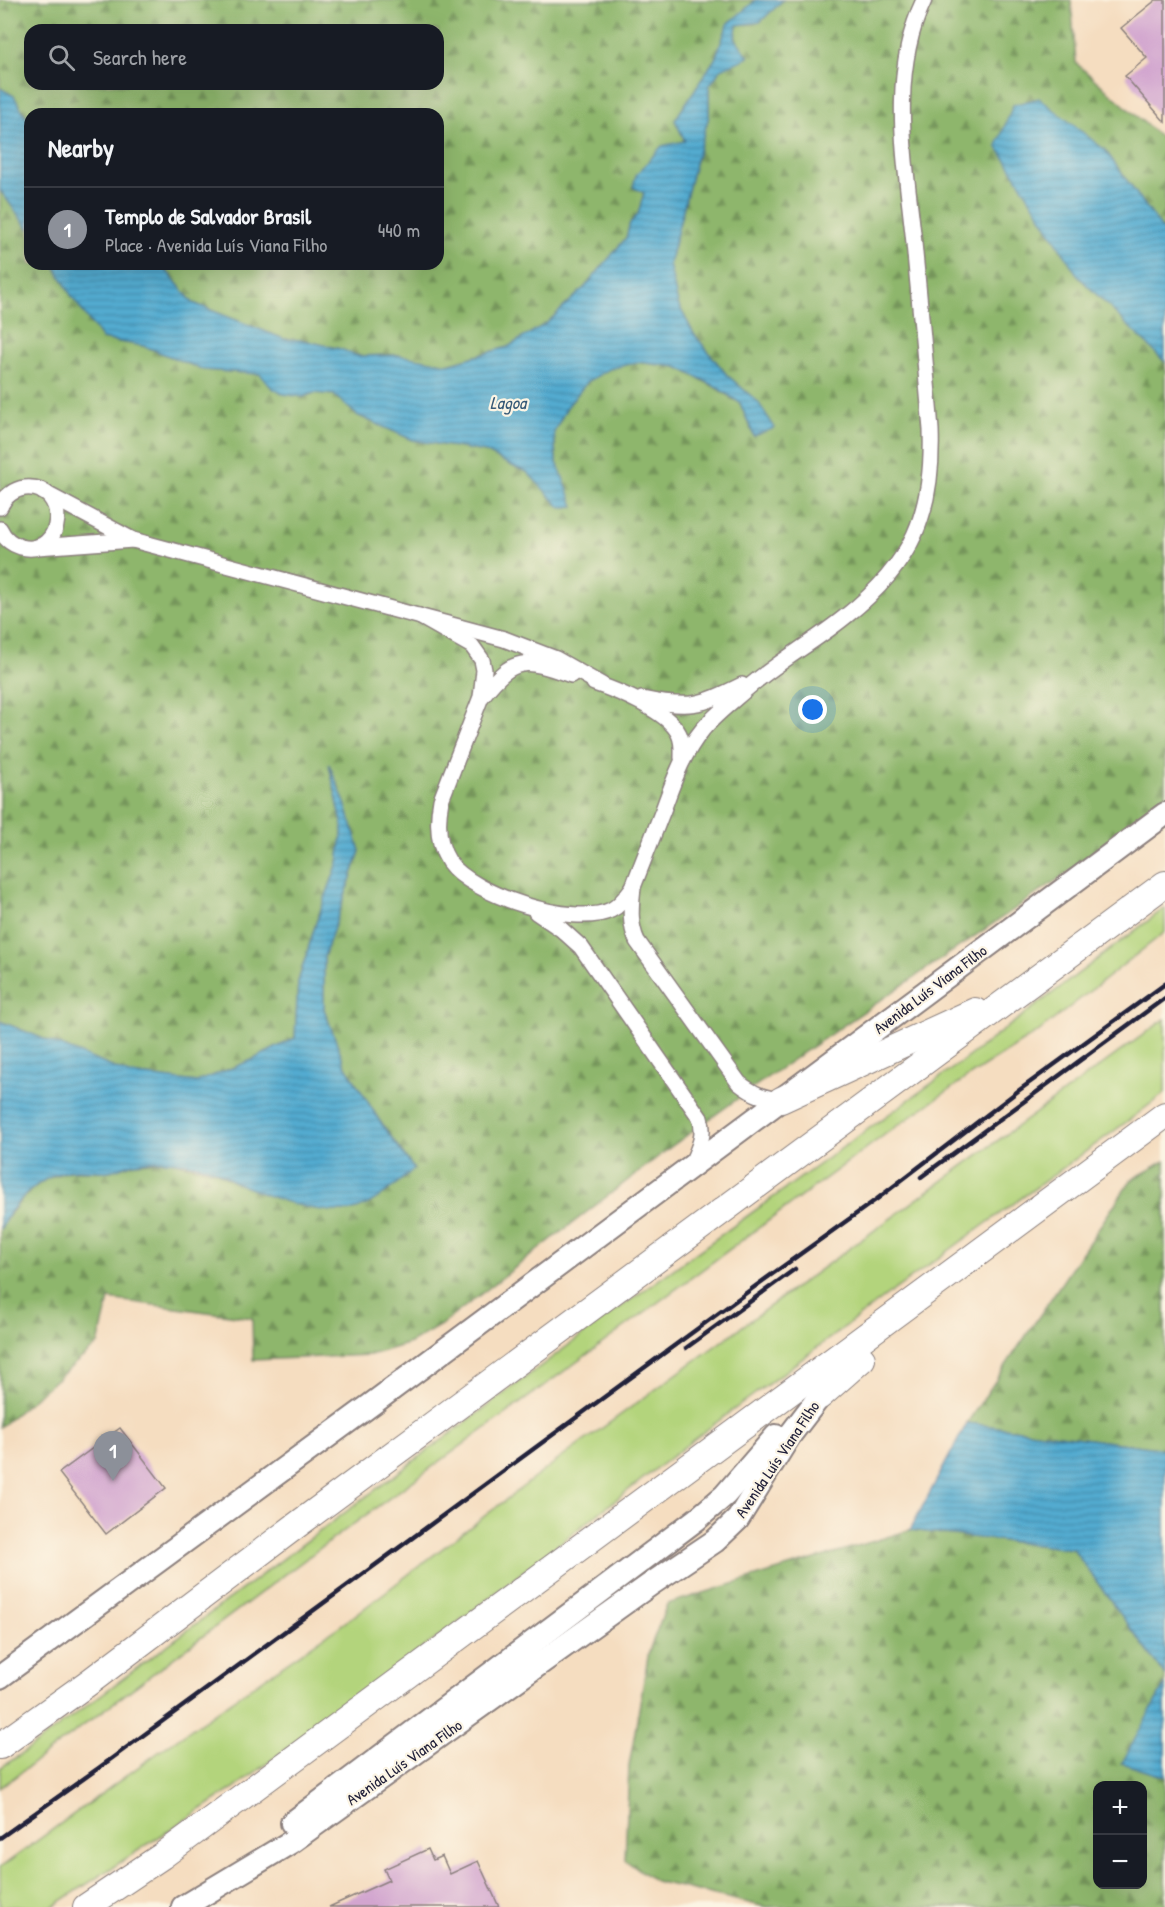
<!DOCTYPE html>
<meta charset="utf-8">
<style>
:root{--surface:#171b24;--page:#242831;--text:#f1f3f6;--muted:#9ea1a6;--line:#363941;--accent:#8c9099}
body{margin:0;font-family:"Patrick Hand",sans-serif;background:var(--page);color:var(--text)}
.controls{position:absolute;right:18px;bottom:18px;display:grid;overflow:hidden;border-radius:12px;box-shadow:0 6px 24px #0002}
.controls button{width:54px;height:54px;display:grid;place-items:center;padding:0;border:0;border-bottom:2px solid var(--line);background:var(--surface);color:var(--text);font:30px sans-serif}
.you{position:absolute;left:813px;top:710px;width:21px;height:21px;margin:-15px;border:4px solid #fff;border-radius:50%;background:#1a73e8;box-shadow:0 0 0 9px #1a73e833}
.badge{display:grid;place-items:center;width:39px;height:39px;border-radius:50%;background:var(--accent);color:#fff;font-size:20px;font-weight:700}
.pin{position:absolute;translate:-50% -50px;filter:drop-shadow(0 2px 3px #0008)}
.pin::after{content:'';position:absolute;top:32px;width:21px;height:18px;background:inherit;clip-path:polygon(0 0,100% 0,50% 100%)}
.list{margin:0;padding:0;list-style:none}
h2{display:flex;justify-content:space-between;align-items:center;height:78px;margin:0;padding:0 24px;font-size:26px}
h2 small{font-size:20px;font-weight:400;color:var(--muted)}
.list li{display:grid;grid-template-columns:39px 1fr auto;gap:18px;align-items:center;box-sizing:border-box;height:84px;padding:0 24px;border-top:2px solid var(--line)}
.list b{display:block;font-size:22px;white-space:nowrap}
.list p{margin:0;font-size:20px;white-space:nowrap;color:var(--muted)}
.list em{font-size:20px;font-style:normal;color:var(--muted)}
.icon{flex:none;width:33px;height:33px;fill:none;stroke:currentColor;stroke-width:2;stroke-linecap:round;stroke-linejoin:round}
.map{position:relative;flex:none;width:1165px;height:1907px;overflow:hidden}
.search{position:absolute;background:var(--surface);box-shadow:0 6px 24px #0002;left:24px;top:24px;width:420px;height:66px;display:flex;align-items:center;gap:15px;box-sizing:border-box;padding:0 21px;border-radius:18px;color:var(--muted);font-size:22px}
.panel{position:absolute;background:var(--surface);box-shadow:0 6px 24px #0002;left:24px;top:108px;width:420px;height:162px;border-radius:18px}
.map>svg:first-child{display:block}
.grass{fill:#b3d47c;stroke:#6a7b5c;stroke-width:1.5}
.forest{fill:url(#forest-firs);stroke:#586c54;stroke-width:1.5;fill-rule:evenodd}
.water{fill:url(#water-rules);stroke:#3a6686;stroke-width:1.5}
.building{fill:#d2a5cf}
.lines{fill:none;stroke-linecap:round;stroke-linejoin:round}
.minor-casing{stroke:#8c807e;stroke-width:18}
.secondary-casing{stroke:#8c807e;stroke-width:26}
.trunk-casing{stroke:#8c807e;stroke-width:28}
.minor{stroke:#fff;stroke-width:15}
.secondary{stroke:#fff;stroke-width:22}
.trunk{stroke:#fff;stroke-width:26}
.rail{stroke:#22223b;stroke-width:4.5}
.labels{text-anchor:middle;stroke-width:4.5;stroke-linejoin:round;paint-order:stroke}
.street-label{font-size:16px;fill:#22223b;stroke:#fcf5e5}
.water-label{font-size:18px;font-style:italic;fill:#365977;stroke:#fcf5e5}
</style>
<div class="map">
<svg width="1165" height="1907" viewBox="0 0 1165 1907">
<defs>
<pattern id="forest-firs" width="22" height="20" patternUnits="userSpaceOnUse" patternTransform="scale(1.5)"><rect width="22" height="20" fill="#8eb66c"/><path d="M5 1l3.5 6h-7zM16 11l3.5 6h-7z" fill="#74945a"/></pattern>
<pattern id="water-rules" width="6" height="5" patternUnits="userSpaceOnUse" patternTransform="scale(1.5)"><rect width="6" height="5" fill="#53abd0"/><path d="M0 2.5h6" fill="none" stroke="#448baa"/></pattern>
</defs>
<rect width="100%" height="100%" fill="#fcf5e5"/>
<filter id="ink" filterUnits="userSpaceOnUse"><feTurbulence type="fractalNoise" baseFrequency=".0167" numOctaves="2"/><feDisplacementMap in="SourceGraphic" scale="12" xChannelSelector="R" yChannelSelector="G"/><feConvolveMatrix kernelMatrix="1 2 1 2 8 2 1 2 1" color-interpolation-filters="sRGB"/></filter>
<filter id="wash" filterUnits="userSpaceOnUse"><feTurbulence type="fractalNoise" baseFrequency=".008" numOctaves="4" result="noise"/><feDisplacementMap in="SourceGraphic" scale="24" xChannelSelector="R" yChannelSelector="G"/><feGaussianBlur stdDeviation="1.35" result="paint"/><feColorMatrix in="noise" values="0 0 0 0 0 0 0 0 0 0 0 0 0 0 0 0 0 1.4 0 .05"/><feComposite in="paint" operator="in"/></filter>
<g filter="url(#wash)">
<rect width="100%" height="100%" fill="#f5ddc0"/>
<g class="grass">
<path d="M1165 908V932L1038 1032 969 1076 887 1133 603 1343 315 1552 0 1788V1768L26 1751 593 1327 960 1063Z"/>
<path d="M1165 1019V1093L1132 1118 897 1288 697 1437 453 1626 234 1788 52 1907H0V1868L167 1746 354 1616 550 1466Z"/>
</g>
<g class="forest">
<path d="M0 0H756L728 24 715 59 675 120 685 141 644 193 638 214 630 223 626 238 585 287 547 323 508 347 447 364 398 355 358 356 340 349 303 340 284 339 193 303 161 264H438V114H30V124L14 96 0 88ZM30 30H438V84H30Z"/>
<path d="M783 0H1071L1076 63 1165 141V233L1105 150 1078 276 1165 362V803L1063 876 772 1074 672 1146 441 1325 410 1343 370 1355 253 1360 252 1318 109 1299 98 1344 0 1427V1230L4 1222 22 1199 35 1187 46 1179 68 1171H110L135 1163 169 1161 216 1171 237 1184 414 1169 379 1120 345 1065 324 1009V957L360 851 330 769 343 827 338 863 316 923 298 982 295 1038 252 1060 197 1082 129 1074 0 1021V190L30 231V264H54L71 295 102 339 144 346 204 370 260 374 272 388 303 397 314 393 334 394 357 415 413 440 486 452 512 466 527 472 544 489 573 506 556 460 554 432 567 407 587 382 609 369 637 362 677 367 713 386 740 403 754 436 758 402 727 375 694 334 678 304 669 264 694 167 709 116V86L721 69 735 38 737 25 760 22Z"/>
<path d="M1165 1161V1449L967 1423 1131 1180Z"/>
<path d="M910 1530 1073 1549 1165 1675V1684L1123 1763 1165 1777V1907H766L655 1881 625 1860 629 1766 649 1651 667 1604ZM1098 1786H1142V1884H1098Z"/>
</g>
<g class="water">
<path d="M756 0H783L760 22 737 25 735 38 749 57 721 69 709 86V116L694 167 669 264 678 304 694 334 727 375 758 402 775 428 754 436 740 403 713 385 677 367 637 362 609 369 587 382 567 407 554 432 556 460 574 506 561 508 527 472 512 466 486 452 413 440 357 415 334 395 314 393 303 397 283 394 272 388 260 374 204 370 144 346 102 339 71 295 54 264H161L193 303 284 339 303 340 340 349 358 356 398 355 448 364 508 347 547 323 585 287 626 238 630 223 638 214 644 193 633 187 636 175 662 146 685 141 675 120 715 59 728 24Z"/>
<path d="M0 88 14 96 30 124V231L0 190Z"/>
<path d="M1039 98 1105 150 1165 233V362L1078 276 997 146 1013 105Z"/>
<path d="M329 764 345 803 360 851 324 957V1009L345 1065 379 1120 414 1169C397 1183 368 1211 345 1211 309 1213 272 1197 239 1184 231 1181 224 1174 215 1170 193 1162 158 1158 134 1163 125 1165 117 1170 108 1171 95 1172 79 1168 67 1171 38 1177 12 1204 0 1230V1021L129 1074 197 1082 252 1060 295 1038 298 982 316 923 338 863 343 827Z"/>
<path d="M967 1423 1165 1449V1675L1073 1549 910 1530Z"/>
<path d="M1165 1684V1777L1122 1763Z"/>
</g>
<g id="blocks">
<g class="building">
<path d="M1156 0H1165V122L1125 76 1147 58 1121 28Z"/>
<path d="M120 1428 166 1488 106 1534 59 1473Z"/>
<path d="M428 1849 433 1860 442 1856 450 1874 478 1861 499 1907H329L389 1880 384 1869Z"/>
</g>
</g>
</g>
<g filter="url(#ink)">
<use href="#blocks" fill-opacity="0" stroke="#8c807e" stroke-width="1.5"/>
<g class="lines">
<g class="minor-casing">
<g id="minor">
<path d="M43 492 133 540 504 639 556 659 602 685"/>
<path d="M0 507C4 497 14 489 25 488 71 484 65 558 21 547 11 544 4 538 0 529"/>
<path d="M37 547 133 540"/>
<path d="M419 616 472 646 482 660 484 670 481 697 441 800C437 821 437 844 449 862 472 895 574 928 611 910 621 905 627 895 633 887 643 861 653 836 663 810 674 780 682 755 703 729 715 715 729 704 743 692 775 663 813 643 846 616 912 564 934 513 931 430 926 368 920 306 914 243 906 163 888 76 924 0"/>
<path d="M594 683C618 691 668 711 679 734 683 742 682 750 682 758"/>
<path d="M483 695C515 655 525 659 571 675"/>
<path d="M642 699C689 709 700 706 742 685"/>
<path d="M633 887C631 907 629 923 637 941L739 1083C753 1094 763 1098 781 1100"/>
<path d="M536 912 561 929 581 947 700 1118C706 1135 698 1150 691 1165"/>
</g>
</g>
<g class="secondary-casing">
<g id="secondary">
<path d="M0 1677 376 1401 1165 814"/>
<path d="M292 1823 697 1519 725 1495 776 1436"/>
<path d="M183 1907 291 1842 651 1584 715 1541 738 1519 790 1435 820 1396"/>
</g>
</g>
<g class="trunk-casing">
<g id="trunk">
<path d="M781 1100 975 1011"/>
<path d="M820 1396 862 1359"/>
<path d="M0 1746 88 1683 297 1525 1165 884"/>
<path d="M86 1907 162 1856 1165 1115"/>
</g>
</g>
<use href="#minor" class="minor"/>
<use href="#secondary" class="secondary"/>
<use href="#trunk" class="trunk"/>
<g class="rail">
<path d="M921 1177 1165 998"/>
<path d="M686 1348 795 1269"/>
<path d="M0 1838 100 1767 757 1285 877 1199 1018 1091 1165 984"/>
</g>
</g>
</g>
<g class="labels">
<g class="street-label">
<text transform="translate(930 989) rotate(-37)" y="6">Avenida Luís Viana Filho</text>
<text transform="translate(777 1459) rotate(-56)" y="6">Avenida Luís Viana Filho</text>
<text transform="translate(404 1762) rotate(-35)" y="6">Avenida Luís Viana Filho</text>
</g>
<g class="water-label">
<text x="508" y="409">Lagoa</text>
</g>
</g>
</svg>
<div class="controls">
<button>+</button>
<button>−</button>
</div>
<div class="you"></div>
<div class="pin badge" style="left:113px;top:1481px">1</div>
<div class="search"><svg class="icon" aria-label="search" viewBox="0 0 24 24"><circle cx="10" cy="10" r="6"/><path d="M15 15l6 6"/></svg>Search here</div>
<section class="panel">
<h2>Nearby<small></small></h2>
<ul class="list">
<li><span class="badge">1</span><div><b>Templo de Salvador Brasil</b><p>Place · Avenida Luís Viana Filho</p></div><em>440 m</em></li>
</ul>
</section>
</div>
